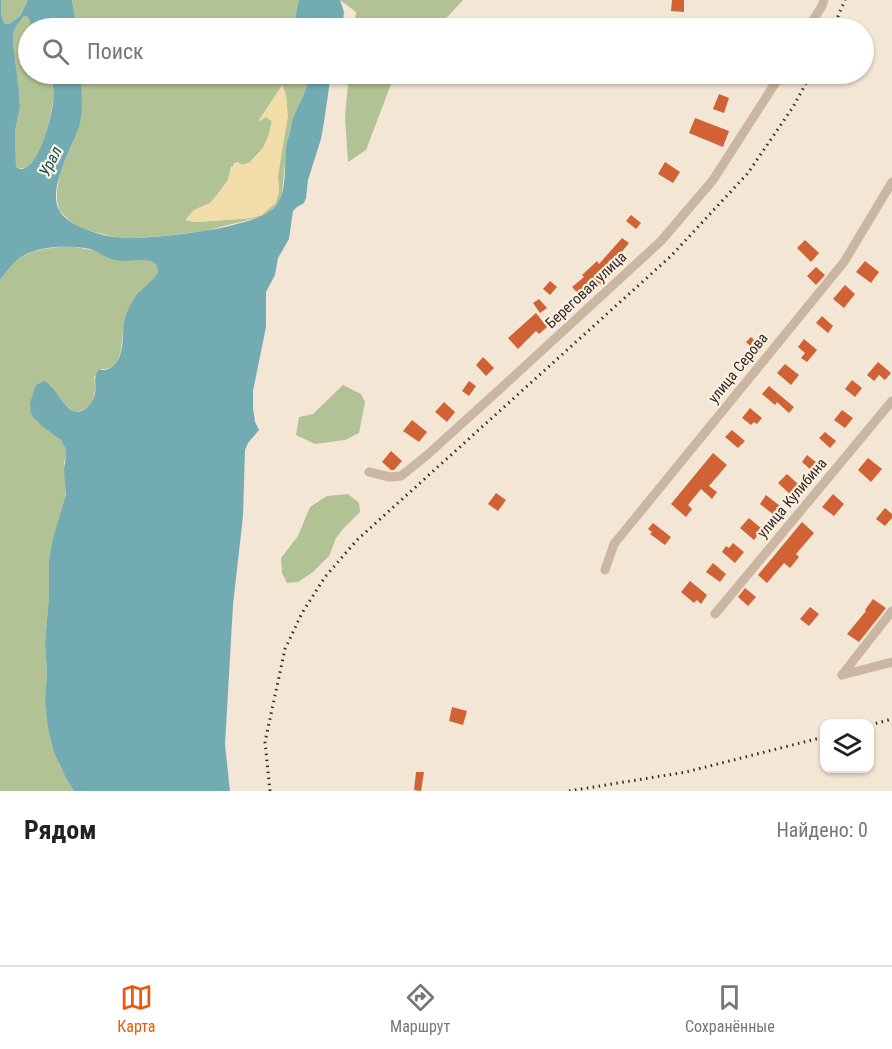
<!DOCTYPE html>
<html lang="ru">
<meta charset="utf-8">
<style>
:root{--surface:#fff;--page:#f6f6f6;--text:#222;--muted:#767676;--line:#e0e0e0;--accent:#ea580c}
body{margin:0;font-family:"Roboto Condensed",sans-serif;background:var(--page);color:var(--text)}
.controls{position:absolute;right:18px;bottom:18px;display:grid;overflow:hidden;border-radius:12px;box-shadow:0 2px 4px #0004}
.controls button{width:54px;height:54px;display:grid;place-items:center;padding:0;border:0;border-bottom:2px solid var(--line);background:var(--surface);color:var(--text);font:30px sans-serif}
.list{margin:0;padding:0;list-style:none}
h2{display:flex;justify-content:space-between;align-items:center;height:78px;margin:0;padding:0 24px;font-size:26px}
h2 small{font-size:20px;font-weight:400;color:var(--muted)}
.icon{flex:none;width:33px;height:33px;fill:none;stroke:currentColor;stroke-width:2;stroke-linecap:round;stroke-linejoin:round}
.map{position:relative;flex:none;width:892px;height:791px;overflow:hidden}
.search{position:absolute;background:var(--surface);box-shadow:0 2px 4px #0004;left:18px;right:18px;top:18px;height:66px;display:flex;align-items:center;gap:15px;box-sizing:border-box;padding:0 21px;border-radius:33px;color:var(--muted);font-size:22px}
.sheet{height:174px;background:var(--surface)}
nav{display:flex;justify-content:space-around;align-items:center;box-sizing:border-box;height:84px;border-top:2px solid var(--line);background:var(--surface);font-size:16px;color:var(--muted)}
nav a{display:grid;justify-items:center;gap:3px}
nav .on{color:var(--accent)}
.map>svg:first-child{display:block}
.green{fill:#b1c294;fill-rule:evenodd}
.sand{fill:#f2dca8}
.water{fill:#72acb2}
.building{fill:#d16235}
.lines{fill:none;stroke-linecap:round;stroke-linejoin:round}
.minor{stroke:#cbb6a1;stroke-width:9}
.rail{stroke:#352a24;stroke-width:3;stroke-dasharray:1.5 4.5;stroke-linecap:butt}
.labels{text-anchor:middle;stroke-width:4.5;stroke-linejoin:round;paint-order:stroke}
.street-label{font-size:15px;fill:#352a24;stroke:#faf0e2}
.water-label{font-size:16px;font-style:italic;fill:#175259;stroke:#faf0e2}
</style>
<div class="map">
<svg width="892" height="791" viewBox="0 0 892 791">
<rect width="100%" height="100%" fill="#f3e6d5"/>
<g class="green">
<path d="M1 0H28L20 16 9 24H5C0 16 1 9 1 0Z"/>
<path d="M72 0H299L293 28H77Z"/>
<path d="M340 0H463L437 28H354L356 12Z"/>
<path d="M24 16 28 17 32 28H28V74H51C52 83 54 92 53 101 51 115 43 149 35 160 31 167 24 170 16 167L15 131 20 106 19 91 13 43V33L17 25Z"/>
<path d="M80 74H309L308 84 290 128 287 144 282 193 279 202 270 212 260 217 204 231 164 236 129 238 115 237 82 229 70 221 59 210 57 200V190L60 173 73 142 80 121 81 97ZM282 86 286 95 287 105 278 176 279 192 262 215 252 218 213 221 195 222 186 220 194 210 210 203 217 195 228 180 231 167 249 163 263 148 268 139 272 121 266 117 259 120Z"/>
<path d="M349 74H397L394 76 366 150 348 162 345 116Z"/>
<path d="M69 246 92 250 116 260H144L153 262 156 264 158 272C150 286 135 290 129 309 126 317 124 325 123 332 121 346 122 371 102 369L94 377C97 393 94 409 75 412 64 406 57 394 50 384L54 434 61 440 66 450V457L64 463 66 488 65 502 52 542 49 560V597L45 643 47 674 45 699 60 766 74 791H0V280C5 274 10 265 16 261 31 249 51 248 69 246Z"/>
<path d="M343 385 361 394 365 402 359 433 345 440 315 444 296 435 299 417 313 414Z"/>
<path d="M348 494 359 503 360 512 343 529 336 538 329 556 313 572 298 582 287 583 282 573 281 558 298 536 310 507 327 496Z"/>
</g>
<path class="sand" d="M282 85 286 95 288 116 278 176 279 192 276 203 262 215 252 218 195 222 185 220 194 210 210 203 217 195 228 180 234 163 238 162 242 165C260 162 269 137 272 121L266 117 258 122Z"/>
<g class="water">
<path d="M0 0H1C1 9 0 16 5 24H9L20 16 28 0H72L77 28H32L28 17 24 16 17 25 13 33V43L19 91 20 107 15 131 16 167C20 169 21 170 25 168 40 163 51 118 53 103 54 93 53 83 51 74H80C82 90 83 108 80 123 74 146 47 187 59 210 68 226 98 235 115 237 144 241 254 229 274 208 289 193 283 162 287 143 289 134 291 125 294 116 300 102 308 89 309 74H331L324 122 321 139 308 180 306 198 304 203 297 207 293 211 289 239 278 258 275 275 266 292V327L253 391V408L255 422 259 430 248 443 245 450 243 516 233 605 225 745 230 791H74L65 776 54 752 48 728 45 699 47 674 45 643 49 597V560L52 542 66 495 64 469 66 457V450L61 440 42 426 34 418 31 413 30 403 36 385 45 381C56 388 60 402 71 410 82 417 94 402 95 393 97 384 92 378 99 370 104 370 108 370 112 367 126 357 121 333 125 318 127 312 130 305 133 300 139 289 152 283 158 272L156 264C144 256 129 263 115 260 106 258 99 252 90 249 68 244 31 246 15 262 9 267 5 274 0 280Z"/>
<path d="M299 0H340L344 12 342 28H293Z"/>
</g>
<g class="building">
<path d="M672 0H684V12L671 11Z"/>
<path d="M719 94 729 98 724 113 713 109Z"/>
<path d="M695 118 729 131 723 147 689 133Z"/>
<path d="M665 162 680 172 673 183 658 174Z"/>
<path d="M631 215 641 223 636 229 626 221Z"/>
<path d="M622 238 629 243 606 271 611 276 601 285 599 283 582 298 572 287 584 277 582 275 597 261 599 264Z"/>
<path d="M805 240 819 253 811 262 797 248Z"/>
<path d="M865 261 879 272 871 283 856 272Z"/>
<path d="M816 267 825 275 816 285 807 276Z"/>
<path d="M550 281 557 287 550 295 543 289Z"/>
<path d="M845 285 855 294 844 308 833 299Z"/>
<path d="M539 299 547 308 540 313 533 303Z"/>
<path d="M536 313 547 327 539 334 536 331 518 349 508 338Z"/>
<path d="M822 316 833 326 828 333 816 323Z"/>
<path d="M751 337 763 348 758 354 746 342Z"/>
<path d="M804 339 817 350 807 362 801 358 805 353 798 347Z"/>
<path d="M483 357 494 368 486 376 476 365Z"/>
<path d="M878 362 891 373 885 380 879 375 874 381 867 375Z"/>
<path d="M785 364 799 375 791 385 777 373Z"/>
<path d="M852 380 862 388 855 397 845 389Z"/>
<path d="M469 381 476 386 469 396 462 391Z"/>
<path d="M769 386 794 407 789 413 777 402 775 405 762 394Z"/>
<path d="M444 402 455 412 447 422 435 412Z"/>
<path d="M750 408 762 418 757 424 754 422 751 425 742 418Z"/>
<path d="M842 410 853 418 845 428 834 420Z"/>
<path d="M412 420 427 432 419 442 403 431Z"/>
<path d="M732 430 745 441 738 448 725 437Z"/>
<path d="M825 432 836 441 830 448 819 438Z"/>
<path d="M391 451 402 461 394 470H391L382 462Z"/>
<path d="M713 453 727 465 709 486 717 492 712 499 701 489 688 505 692 509 686 517 671 504Z"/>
<path d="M807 455 817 463 811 470 802 462Z"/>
<path d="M868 458 882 469 871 482 858 470Z"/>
<path d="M787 474 799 485 791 495 778 483Z"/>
<path d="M496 493 506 500 498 511 488 504Z"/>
<path d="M833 494 844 504 834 516 822 507Z"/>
<path d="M766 495 780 506 774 515 760 504Z"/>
<path d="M885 508 892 514V518L885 526 876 519Z"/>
<path d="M749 518 762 529 754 540 740 528Z"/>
<path d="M802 522 814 533 796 554 799 557 790 568 784 563 767 583 758 575Z"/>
<path d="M653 523 671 537 665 545 650 534 652 532 648 529Z"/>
<path d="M733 543 744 552 735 563 722 552 726 546 729 548Z"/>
<path d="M713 563 726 574 720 582 706 572Z"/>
<path d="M690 581 707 595 701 604 697 600 694 603 681 592Z"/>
<path d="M745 588 756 597 748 606 738 597Z"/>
<path d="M873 599 886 608 859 642 847 634 866 611 865 610Z"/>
<path d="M810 607 819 614 809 626 800 619Z"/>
<path d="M452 707 467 711 463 725 449 721Z"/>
<path d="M416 772H424L421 791 414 790Z"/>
</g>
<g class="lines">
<g class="minor">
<path d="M808 28 822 6 824 0"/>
<path d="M369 472 390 477 401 476 426 456 512 378 661 241 713 180 781 74"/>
<path d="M605 570 614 544 844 262 892 182"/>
<path d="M715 614 892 401"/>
<path d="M842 675 892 611"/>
<path d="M842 675 892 662"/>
</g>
<g class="rail">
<path d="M833 28 845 0"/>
<path d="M870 725 892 719"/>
<path d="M270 791 265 742 285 649 302 613 325 577 357 540 671 256 748 173 793 107 811 74"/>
<path d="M569 791 686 772 824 737"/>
</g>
</g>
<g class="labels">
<g class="street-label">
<text transform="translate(586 290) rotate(-43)" y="5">Береговая улица</text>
<text transform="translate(738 368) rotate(-51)" y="5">улица Серова</text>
<text transform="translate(792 498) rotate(-50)" y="5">улица Кулибина</text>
</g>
<g class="water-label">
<text transform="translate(50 161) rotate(-63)" y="6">Урал</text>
</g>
</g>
</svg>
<div class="controls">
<button><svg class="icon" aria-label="layers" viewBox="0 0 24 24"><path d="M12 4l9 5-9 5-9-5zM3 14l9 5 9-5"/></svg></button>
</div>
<div class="search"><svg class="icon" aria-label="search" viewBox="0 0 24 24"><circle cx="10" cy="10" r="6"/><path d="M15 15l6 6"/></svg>Поиск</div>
</div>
<section class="sheet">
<h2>Рядом<small>Найдено: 0</small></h2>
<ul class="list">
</ul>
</section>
<nav>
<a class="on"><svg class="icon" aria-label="map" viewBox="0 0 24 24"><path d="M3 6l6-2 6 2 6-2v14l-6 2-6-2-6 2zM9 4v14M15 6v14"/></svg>Карта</a>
<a><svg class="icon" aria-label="directions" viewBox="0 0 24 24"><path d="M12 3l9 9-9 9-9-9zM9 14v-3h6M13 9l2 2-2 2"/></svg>Маршрут</a>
<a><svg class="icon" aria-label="saved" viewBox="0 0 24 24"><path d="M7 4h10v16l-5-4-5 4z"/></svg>Сохранённые</a>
</nav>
